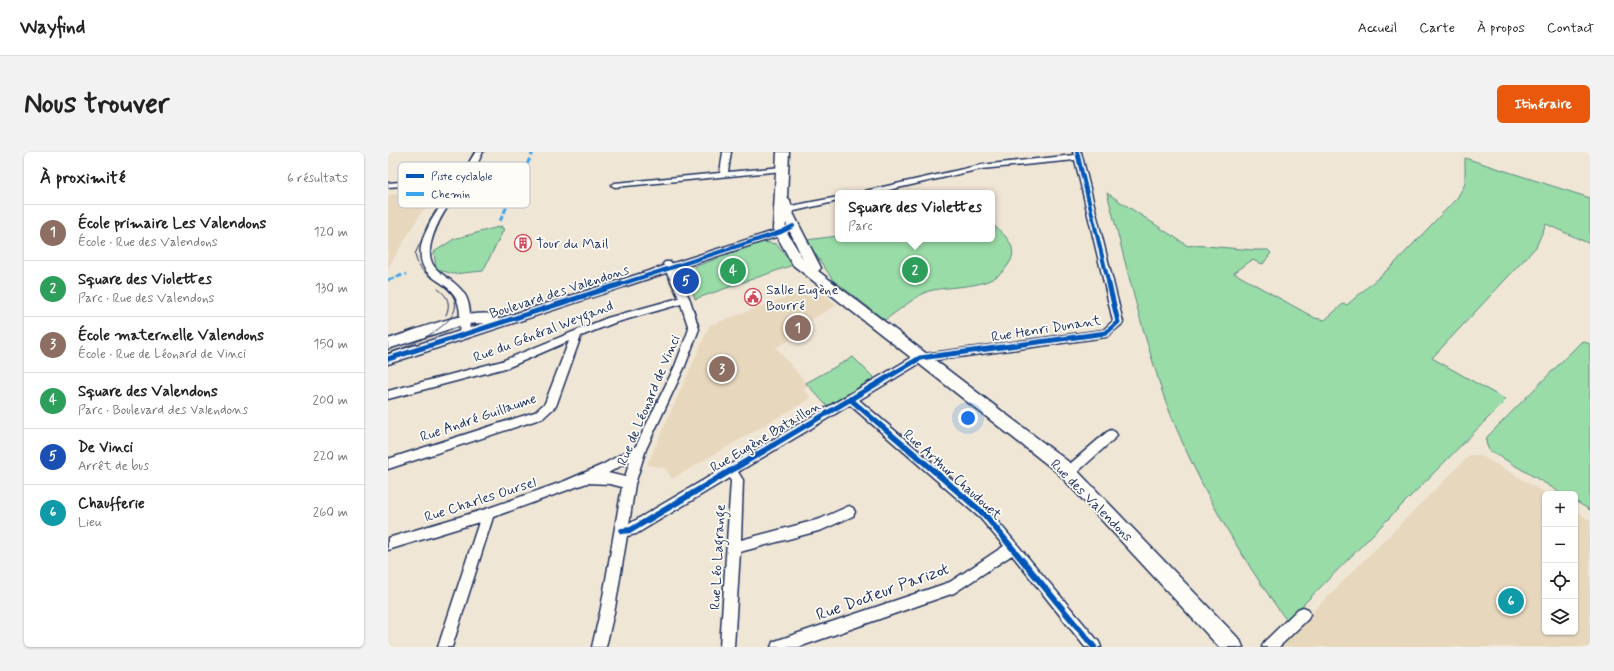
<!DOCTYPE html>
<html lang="fr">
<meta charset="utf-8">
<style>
:root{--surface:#fff;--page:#f2f2f2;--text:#222;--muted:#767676;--line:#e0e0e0;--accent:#ea580c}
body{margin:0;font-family:Mynerve,sans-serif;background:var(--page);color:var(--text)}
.controls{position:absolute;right:12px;bottom:12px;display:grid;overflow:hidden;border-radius:6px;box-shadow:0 1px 3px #0004}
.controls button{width:36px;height:36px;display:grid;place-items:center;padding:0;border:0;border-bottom:1px solid var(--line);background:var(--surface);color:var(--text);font:20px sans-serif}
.you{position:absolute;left:580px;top:266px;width:14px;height:14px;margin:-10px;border:3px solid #fff;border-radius:50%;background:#1a73e8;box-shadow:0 0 0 6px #1a73e833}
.badge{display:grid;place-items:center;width:26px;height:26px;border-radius:50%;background:var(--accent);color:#fff;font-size:13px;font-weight:700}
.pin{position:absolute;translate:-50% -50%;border:2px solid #fff;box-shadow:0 1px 4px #0006}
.popup{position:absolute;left:447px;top:38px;width:160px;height:52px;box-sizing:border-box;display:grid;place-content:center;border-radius:6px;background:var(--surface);filter:drop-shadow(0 1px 3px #0005);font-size:13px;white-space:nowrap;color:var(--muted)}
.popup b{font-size:15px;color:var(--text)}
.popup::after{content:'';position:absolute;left:50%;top:100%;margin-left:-8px;border:8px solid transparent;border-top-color:var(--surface)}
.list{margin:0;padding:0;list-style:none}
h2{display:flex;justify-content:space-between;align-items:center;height:52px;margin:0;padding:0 16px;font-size:17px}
h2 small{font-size:13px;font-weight:400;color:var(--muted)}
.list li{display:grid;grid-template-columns:26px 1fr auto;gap:12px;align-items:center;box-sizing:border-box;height:56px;padding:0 16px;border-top:1px solid var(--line)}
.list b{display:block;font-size:15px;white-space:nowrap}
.list p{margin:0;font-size:13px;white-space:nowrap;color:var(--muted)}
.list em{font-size:13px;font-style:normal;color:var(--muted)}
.icon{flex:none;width:22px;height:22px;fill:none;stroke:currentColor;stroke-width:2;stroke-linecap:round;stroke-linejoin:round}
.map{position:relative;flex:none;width:1202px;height:495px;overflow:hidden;border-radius:6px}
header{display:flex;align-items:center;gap:24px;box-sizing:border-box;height:56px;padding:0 20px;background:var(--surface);border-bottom:1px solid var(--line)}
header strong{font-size:19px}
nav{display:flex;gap:22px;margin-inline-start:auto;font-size:14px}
.intro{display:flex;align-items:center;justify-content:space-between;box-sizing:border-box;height:96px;padding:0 24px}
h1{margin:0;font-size:28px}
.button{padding:10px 18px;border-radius:6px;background:var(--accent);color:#fff;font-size:14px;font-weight:700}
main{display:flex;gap:24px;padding:0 24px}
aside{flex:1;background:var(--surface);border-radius:6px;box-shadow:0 1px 3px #0004}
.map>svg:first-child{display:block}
.built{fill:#e7d7bd}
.green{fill:#99dca7;stroke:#5a8682}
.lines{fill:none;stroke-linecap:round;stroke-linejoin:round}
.minor-casing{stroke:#1b2f5e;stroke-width:3}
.tertiary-casing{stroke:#1b2f5e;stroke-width:3}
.secondary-casing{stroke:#1b2f5e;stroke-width:3}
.minor{fill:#fdfcf7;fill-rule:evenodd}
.tertiary{fill:#fdfcf7;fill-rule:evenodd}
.secondary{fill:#fdfcf7;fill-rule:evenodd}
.tram{stroke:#1b2f5e;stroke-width:1}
.quiet{stroke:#3da3ed;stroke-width:3;stroke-dasharray:6 3;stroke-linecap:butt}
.cycleway-far2-casing{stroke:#fdfcf7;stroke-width:6}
.cycleway-far1-casing{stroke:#fdfcf7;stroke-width:8}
.cycleway-casing{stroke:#fdfcf7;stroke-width:8}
.cycleway-far2{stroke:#0057b8;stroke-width:4}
.cycleway-far1{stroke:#0057b8;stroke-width:5}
.cycleway{stroke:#0057b8;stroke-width:6}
.labels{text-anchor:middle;stroke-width:3.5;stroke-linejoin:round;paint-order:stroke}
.poi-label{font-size:14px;fill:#1b2f5e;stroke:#fdfcf7;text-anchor:start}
.street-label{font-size:14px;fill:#1b2f5e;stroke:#fdfcf7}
.near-street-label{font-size:17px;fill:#1b2f5e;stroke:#fdfcf7}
.key{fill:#fdfcf7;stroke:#b9bec9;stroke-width:1}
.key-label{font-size:11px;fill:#1b2f5e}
</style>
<header>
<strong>Wayfind</strong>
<nav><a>Accueil</a><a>Carte</a><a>À propos</a><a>Contact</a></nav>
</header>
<div class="intro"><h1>Nous trouver</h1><a class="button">Itinéraire</a></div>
<main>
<aside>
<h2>À proximité<small>6 résultats</small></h2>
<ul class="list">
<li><span class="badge" style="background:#8d6e63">1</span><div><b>École primaire Les Valendons</b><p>École · Rue des Valendons</p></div><em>120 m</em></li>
<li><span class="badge" style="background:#2e9e5b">2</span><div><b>Square des Violettes</b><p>Parc · Rue des Valendons</p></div><em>130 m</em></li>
<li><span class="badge" style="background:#8d6e63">3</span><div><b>École maternelle Valendons</b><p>École · Rue de Léonard de Vinci</p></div><em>150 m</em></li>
<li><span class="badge" style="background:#2e9e5b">4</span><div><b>Square des Valendons</b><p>Parc · Boulevard des Valendons</p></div><em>200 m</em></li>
<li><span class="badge" style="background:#1a4fb4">5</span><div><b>De Vinci</b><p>Arrêt de bus</p></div><em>220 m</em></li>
<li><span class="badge" style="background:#0f9aa8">6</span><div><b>Chaufferie</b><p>Lieu</p></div><em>260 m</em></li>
</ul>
</aside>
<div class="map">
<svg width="1202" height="495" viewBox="0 0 1202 495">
<rect width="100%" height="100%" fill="#f0e6d5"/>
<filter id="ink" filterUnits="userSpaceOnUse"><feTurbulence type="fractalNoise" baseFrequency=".025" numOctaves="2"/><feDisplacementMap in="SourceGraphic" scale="8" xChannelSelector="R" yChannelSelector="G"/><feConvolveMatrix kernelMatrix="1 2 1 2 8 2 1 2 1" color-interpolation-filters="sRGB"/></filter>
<g filter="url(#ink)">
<g class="built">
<path d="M35 39 49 40 31 64 0 116V43Z"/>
<path d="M427 135 449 153 417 171 426 182 411 190 407 185 388 196 421 234 415 238 423 246 284 327 277 316 259 313 322 173Z"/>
<path d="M1082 303 1094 304 1159 342H1157V480H1187V359L1202 368V495H889Z"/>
</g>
<g class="green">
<path d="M1077 6 1202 46V92L1158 72 1148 95 1044 206 1118 248 899 469C851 403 808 329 779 253 773 238 769 222 764 207 747 152 734 96 719 41L800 94 806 93 865 98H880L883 101 875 112 864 108 846 121 927 166 937 168 955 152 959 153 1006 112 1069 46 1077 32Z"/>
<path d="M604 72C615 81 631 94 622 110 606 139 569 132 541 139 531 142 507 161 497 168L445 128 418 88 450 84V87H604Z"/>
<path d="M114 74 113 76 116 77 95 119 65 122 48 117 46 100 66 87Z"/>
<path d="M375 90 388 92 405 113 307 147 300 121 306 115Z"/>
<path d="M1194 189 1202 192V358L1187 349V342H1175L1101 298 1098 291 1099 285Z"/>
<path d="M465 205 486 226 439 254 418 231Z"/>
</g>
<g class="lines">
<g class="minor-casing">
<g id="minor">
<path d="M87 0H95C92 5 90 11 87 17 71 40 50 62 43 91 36 123 64 121 77 143 84 155 82 169 81 182L76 186 71 182C73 162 74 145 56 133 51 129 43 125 39 120 18 95 54 50 69 30L0 35V31L73 25Z"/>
<path d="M335 0H343L340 20 394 15 398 17 394 19 227 35 223 33 227 31 332 21Z"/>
<path d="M685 0H693L735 170 734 172 718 185 534 210 471 248 600 358 711 490 713 495H697L624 403 566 441 411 495H383L385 490 390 488 562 430 616 394 592 366 462 253 350 320 355 328 353 388 432 367 461 354 465 356 467 360 465 364 434 378 352 400 346 495H332L343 329 341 326 248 382 239 384 227 456 218 495H204L213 456 234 335 222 332 199 331 105 365 64 495H50L91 370 0 398V386L98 357 177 329 214 313 248 294 287 214 301 177 293 152 226 171 193 184 168 254 155 266 0 317V307L147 260 157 251 181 189 121 215 0 247V239L114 209 219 166 291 146 275 112 277 110H283L302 148 311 177 297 214 258 297 247 332 241 372 528 203 715 178 725 169 687 8 593 17 488 41H473L477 39 593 13 686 3ZM242 309 237 325 220 321Z"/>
<path d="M450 45V49L398 61 394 58 398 55Z"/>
<path d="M723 278 727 280 729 283 727 286 684 325 680 326 676 325 674 321 676 317 719 280Z"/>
<path d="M915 455 920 457 922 462 920 467 891 495H874L876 490 910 457Z"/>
</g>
</g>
<g class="tertiary-casing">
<path id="tertiary" d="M405 71 409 72 411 74 397 82 0 212V202L97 171 77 172 0 197V187C26 179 82 155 108 163L110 167 389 78Z"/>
</g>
<g class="secondary-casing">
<path id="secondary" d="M389 0H401L399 45 402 48 405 61 433 116 430 119 682 311 852 488 855 495H831L670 321 405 113 385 77ZM398 71 415 107 397 77Z"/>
</g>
<use href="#minor" class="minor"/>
<use href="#tertiary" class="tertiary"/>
<use href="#secondary" class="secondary"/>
<g class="tram">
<path d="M50 137C60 144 63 152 58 163"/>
<path d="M0 202C18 195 89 168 61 139 48 124 31 125 27 102L43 68 87 0"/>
</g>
<g class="quiet">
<path d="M112 69 145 0"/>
<path d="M0 128 18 122"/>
</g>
<g class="cycleway-far2-casing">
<g id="cycleway-far2">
<path d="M689 0 721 133"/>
<path d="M230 133 393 80 405 74"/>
</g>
</g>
<g class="cycleway-far1-casing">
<g id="cycleway-far1">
<path d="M0 207 233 132"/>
<path d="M462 247 518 295"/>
<path d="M382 295 532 206 718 181 730 170 721 132"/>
</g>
</g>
<g class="cycleway-casing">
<g id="cycleway">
<path d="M517 294 596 362 706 495"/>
<path d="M234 379 243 378 384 294"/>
</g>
</g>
<use href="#cycleway-far2" class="cycleway-far2"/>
<use href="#cycleway-far1" class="cycleway-far1"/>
<use href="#cycleway" class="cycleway"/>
</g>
</g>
<defs>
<g id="building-ring" transform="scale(0.9)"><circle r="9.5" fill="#fdfcf7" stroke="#d1495b" stroke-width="1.5"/><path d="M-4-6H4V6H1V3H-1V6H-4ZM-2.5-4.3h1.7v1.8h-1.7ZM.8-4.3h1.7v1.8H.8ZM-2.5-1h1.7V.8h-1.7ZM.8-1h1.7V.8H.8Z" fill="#d1495b"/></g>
<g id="civic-ring" transform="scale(0.9)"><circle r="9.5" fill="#fdfcf7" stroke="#d1495b" stroke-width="1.5"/><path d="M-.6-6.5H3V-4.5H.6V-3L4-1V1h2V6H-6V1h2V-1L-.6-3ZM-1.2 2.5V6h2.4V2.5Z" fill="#d1495b"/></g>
</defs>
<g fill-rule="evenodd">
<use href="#building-ring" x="135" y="91"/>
<use href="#civic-ring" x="365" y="145"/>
</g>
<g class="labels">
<g class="poi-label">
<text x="148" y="96">Tour du Mail</text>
<text x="378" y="142">Salle Eugène<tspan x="378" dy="16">Bourré</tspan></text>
</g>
<g class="street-label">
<text transform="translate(171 139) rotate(-18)" y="5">Boulevard des Valendons</text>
<text transform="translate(658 176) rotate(-9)" y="5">Rue Henri Dunant</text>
<text transform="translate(155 179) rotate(-21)" y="5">Rue du Général Weygand</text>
<text transform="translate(260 248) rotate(-67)" y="5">Rue de Léonard de Vinci</text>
<text transform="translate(90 265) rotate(-19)" y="5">Rue André Guillaume</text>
<text transform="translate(377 284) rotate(-31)" y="5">Rue Eugène Bataillon</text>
<text transform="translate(565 322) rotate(42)" y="5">Rue Arthur Chaudouet</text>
<text transform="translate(92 347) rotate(-18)" y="5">Rue Charles Oursel</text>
<text transform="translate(704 348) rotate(45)" y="5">Rue des Valendons</text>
<text transform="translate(329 405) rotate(-87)" y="5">Rue Léo Lagrange</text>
</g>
<g class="near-street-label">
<text transform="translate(494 439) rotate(-20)" y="6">Rue Docteur Parizot</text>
</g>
</g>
<rect x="10" y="10" width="132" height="46" rx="6" class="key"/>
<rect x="18" y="22" width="18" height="4" fill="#0057b8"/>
<rect x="18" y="40" width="18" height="4" fill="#3da3ed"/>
<g class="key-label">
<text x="43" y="28">Piste cyclable</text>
<text x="43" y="46">Chemin</text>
</g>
</svg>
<div class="controls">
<button>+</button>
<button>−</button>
<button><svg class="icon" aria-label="locate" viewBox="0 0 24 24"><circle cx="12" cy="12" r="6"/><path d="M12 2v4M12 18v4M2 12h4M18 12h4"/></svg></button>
<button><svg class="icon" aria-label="layers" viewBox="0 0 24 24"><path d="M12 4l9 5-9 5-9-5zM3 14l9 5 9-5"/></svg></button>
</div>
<div class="you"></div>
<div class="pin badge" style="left:410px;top:176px;background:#8d6e63">1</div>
<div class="pin badge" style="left:527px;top:118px;background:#2e9e5b">2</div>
<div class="popup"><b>Square des Violettes</b>Parc</div>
<div class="pin badge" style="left:334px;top:217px;background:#8d6e63">3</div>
<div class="pin badge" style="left:345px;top:119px;background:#2e9e5b">4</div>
<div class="pin badge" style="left:298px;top:129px;background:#1a4fb4">5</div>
<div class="pin badge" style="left:1123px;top:449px;background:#0f9aa8">6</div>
</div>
</main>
